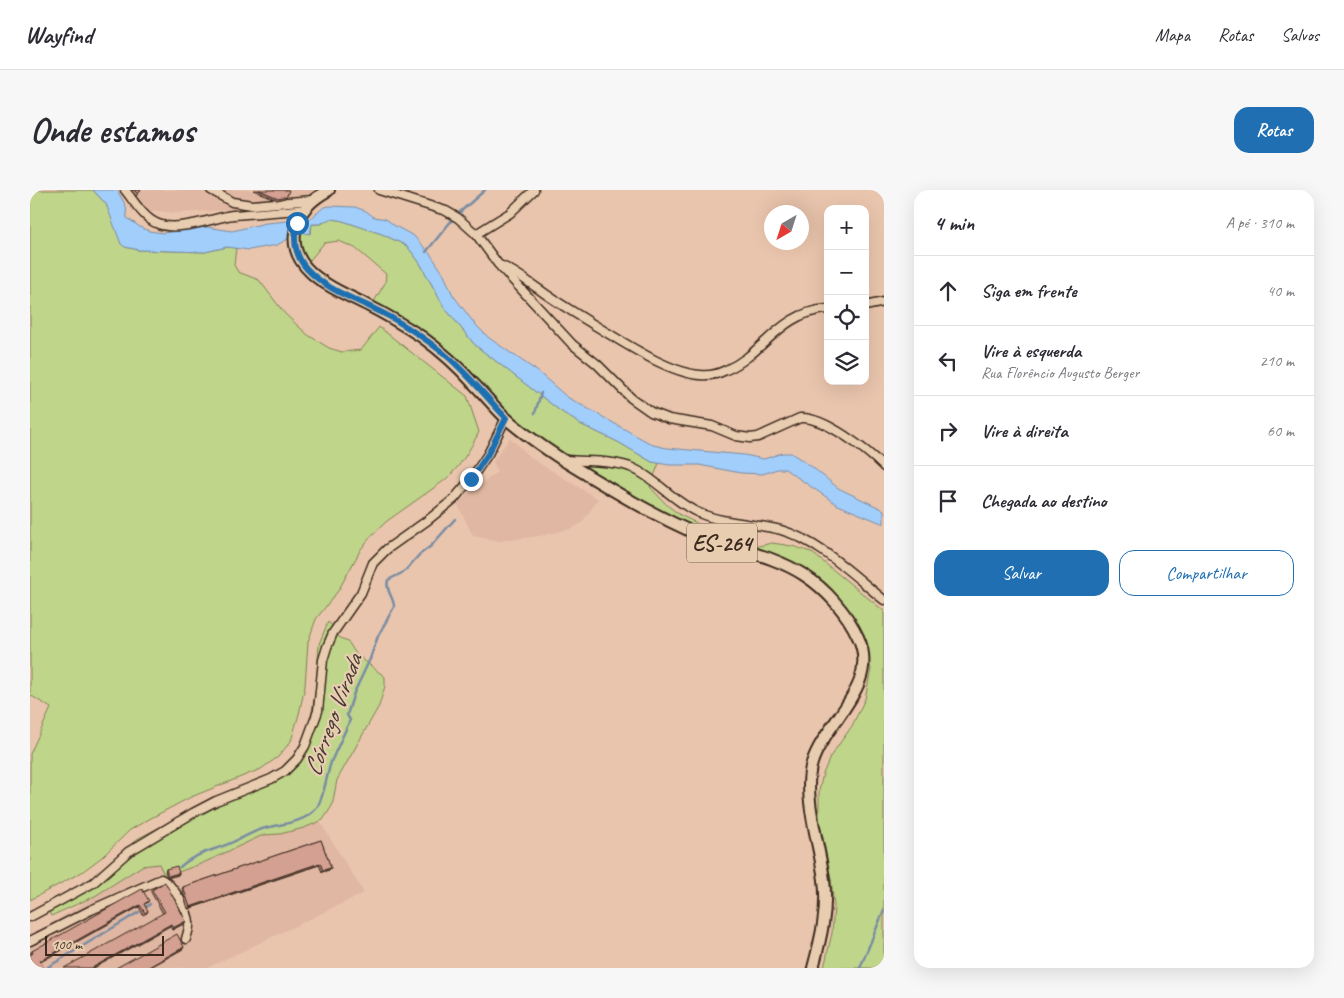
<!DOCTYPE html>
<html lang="pt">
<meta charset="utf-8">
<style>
:root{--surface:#fff;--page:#f7f7f7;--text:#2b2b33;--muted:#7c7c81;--line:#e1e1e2;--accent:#1f6fb2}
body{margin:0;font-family:Caveat,sans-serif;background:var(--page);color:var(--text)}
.controls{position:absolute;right:15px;top:15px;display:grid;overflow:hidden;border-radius:10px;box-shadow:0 5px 20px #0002}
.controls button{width:45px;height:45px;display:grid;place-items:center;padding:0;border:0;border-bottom:1px solid var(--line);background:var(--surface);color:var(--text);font:25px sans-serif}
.compass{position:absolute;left:734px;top:15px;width:45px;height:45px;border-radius:50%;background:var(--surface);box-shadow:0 5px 20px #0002;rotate:219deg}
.scale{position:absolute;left:15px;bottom:12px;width:119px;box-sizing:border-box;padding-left:5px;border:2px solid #3b2a1e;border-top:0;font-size:14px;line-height:18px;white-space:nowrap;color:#3b2a1e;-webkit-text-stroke:4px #e9cdb0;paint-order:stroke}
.stop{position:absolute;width:15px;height:15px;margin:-11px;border:4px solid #1f6fb2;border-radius:50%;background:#fff}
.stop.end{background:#1f6fb2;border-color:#fff;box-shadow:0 1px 5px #0008}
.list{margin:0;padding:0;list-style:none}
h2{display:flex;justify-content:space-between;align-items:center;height:65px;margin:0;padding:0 20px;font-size:21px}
h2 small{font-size:16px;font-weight:400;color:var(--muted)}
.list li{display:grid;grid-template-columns:32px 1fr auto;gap:15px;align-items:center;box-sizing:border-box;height:70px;padding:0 20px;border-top:1px solid var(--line)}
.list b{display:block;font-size:19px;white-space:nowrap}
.list p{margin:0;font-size:16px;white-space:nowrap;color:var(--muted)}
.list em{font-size:16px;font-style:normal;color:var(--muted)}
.actions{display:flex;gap:10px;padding:15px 20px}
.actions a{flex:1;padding:11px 0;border:1px solid var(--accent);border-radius:15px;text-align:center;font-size:18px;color:var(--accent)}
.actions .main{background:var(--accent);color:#fff}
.icon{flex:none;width:28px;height:28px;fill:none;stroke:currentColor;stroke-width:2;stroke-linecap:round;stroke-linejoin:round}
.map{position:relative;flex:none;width:854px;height:778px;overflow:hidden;border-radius:15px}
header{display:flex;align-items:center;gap:30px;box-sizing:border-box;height:70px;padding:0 25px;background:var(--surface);border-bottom:1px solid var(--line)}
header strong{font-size:24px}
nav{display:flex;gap:28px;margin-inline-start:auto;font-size:18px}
.intro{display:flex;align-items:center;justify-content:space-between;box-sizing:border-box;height:120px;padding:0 30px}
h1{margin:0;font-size:35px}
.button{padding:12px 22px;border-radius:15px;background:var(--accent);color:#fff;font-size:18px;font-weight:700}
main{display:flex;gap:30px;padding:0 30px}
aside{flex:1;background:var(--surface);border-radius:15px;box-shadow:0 5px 20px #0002}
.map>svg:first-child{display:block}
.built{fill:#e0b7a2}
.green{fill:#bfd58a;stroke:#7d8054}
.water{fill:#a2cefc;stroke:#798ca3}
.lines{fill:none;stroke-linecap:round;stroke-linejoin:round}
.stream{stroke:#798ca3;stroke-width:2.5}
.minor-casing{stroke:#3b2a1e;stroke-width:11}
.major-casing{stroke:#3b2a1e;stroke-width:14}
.minor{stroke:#e9cdb0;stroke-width:8}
.major{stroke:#e9cdb0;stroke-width:10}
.wall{fill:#b58a7e;stroke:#3b2a1e}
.shaded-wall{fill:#947066;stroke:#3b2a1e}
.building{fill:#d3a092;stroke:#3b2a1e}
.route{stroke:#1f6fb2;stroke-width:6}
.labels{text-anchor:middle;stroke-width:4.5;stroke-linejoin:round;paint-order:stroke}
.shield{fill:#e9cdb0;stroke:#6f5b4a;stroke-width:1}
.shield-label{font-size:22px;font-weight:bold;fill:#3b2a1e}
.water-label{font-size:25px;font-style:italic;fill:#453a34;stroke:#e9cdb0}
</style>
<header>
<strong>Wayfind</strong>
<nav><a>Mapa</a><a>Rotas</a><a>Salvos</a></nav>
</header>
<div class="intro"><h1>Onde estamos</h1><a class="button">Rotas</a></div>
<main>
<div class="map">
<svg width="854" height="778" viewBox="0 0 854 778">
<rect width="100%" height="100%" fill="#eac5ad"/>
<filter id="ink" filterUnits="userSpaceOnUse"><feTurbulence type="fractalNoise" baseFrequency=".02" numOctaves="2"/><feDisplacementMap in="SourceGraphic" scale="10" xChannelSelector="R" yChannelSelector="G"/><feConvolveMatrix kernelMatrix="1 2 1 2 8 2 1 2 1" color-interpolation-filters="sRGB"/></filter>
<g filter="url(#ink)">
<g class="built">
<path d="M99 0H288L267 16 148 23 116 20Z"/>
<path d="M480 248 504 270 568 309 552 333 540 339 509 346 469 351 443 346 427 313 467 282 463 271Z"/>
<path d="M263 588 334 703 177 778H0V743L16 737 67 704 95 677Z"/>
</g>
<g class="green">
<path d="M0 0H63L76 14 95 57 109 60 175 62 197 57 206 58 204 75 208 82 229 90 255 124 278 145 299 158 312 162 331 160 349 137 437 206 449 242C439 261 431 276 415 290L357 331 343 344 331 359 308 401 286 429 278 452 275 496 269 524 261 551 248 567 231 579 161 607 121 628 100 640 72 667 52 682 0 710V564L21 518 0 505Z"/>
<path d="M300 29 310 30 352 44 377 56 390 73 414 117 445 155 529 220 550 234 588 252 622 272 629 273 620 297 637 315 650 325 679 339 690 351 701 356 724 357 742 353 762 356 781 362 854 421V778H794L802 743 804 716 801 689 789 628V601L793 584 800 567 822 536 835 509 841 479 835 456 784 389 686 354 516 259 392 151 339 120 355 93 356 84 325 58 309 51 294 53 276 75 270 58 268 44 271 42 277 43 281 42 282 34H291Z"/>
<path d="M298 432 303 436 309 447 319 453 326 464 355 487V496L349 516 307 590 302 616 293 630 274 638 250 644 233 645 173 673 135 687 129 674 112 676 65 706 21 726 15 715 69 684 107 649 166 618 250 581 262 570 272 555 281 527 286 497 289 454Z"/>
</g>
<path class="water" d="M63 0H87L96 16 97 28 110 37 119 41 133 43 177 37 202 41 236 33 280 29 294 17 300 16 325 17 336 21 344 27 356 29 365 36 384 46 401 65 413 83 423 105 444 133 459 148 507 181 537 207 623 255 637 258 714 265 734 269 752 263H761L781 276 808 298 854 320V334L808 315 755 279H747L733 284 711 283 669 275H639L622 272 588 252 550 234 529 220 445 155 414 117 390 73 377 56 352 44 310 30 300 29 290 34H282L280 44 271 42 247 55 219 60 197 57 175 62 109 60 95 57 91 54 76 14Z"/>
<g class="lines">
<g class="stream">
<path d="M430 22 455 0"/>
<path d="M396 62 422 30"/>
<path d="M505 223 511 203"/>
<path d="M150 677C164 663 187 660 205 651 217 646 227 639 240 637 257 633 274 632 286 619 293 611 297 584 301 572 307 558 314 544 320 530L317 525 324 503 340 469 348 446 364 417C364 407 355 401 358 390L374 382 389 365 401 356 425 329"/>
<path d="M116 717 120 714"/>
<path d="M18 777 109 722"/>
<path d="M830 778 854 720"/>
</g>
<g class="minor-casing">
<g id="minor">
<path d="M95 0C104 11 113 27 126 33 146 43 182 28 203 25 227 23 251 22 276 19"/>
<path d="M181 0 202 12 222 15 283 10"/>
<path d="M349 0 416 21 428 28 446 44 468 74 542 154 567 174 601 208 621 222 639 229 682 236 706 246 720 248 728 247 770 228C794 226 838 261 854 277"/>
<path d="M446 44 480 23 504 0"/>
<path d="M472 76C486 82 497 91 510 100 526 112 544 122 561 133 590 150 636 182 670 185 679 186 688 184 696 180 734 164 749 122 798 119"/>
<path d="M835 116 854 112"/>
<path d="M536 270C556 272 581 270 600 277 625 287 643 312 669 323 695 334 724 333 751 340 789 351 824 386 854 410"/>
<path d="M0 727 63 693 98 662 163 623 186 611 241 589 255 581 267 569 275 556 288 521 293 470 297 457 303 443 331 403 343 373 357 359 398 330 424 309 441 289 458 264 476 228"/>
<path d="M0 751 61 720 131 689C142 693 159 721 159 733 160 738 157 744 156 749"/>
</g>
</g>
<g class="major-casing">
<path id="major" d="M299 0C284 8 270 20 266 37 255 82 308 100 339 116 357 125 375 136 392 147 411 161 427 175 442 192 454 204 465 218 477 229 495 245 516 259 536 272 580 299 626 327 674 347 707 360 743 365 774 385 796 399 817 423 828 447 851 496 795 531 782 573 772 605 790 656 794 690 798 720 791 748 783 778"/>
</g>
<use href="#minor" class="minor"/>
<use href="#major" class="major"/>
</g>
<g class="wall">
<path d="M101 0H111L106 6Z"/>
<path d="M291 650 301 678 299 680 292 682 289 675 158 719 152 699 153 697Z"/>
<path d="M136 679 149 683 148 685 137 688 135 681Z"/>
<path d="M122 700 156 731 155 733 142 740 121 702Z"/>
<path d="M119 711 117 713 114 714 118 721 117 723 113 725 109 717 1 764 0 763 2 761Z"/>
</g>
<g class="shaded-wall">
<path d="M223 0H229L257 6 255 8 247 10Z"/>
<path d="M290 673 289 675 158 719 160 717Z"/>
<path d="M301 678 299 680 292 682 293 680Z"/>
<path d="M149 683 148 685 137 688 138 686Z"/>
<path d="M110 715 109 717 9 773 10 771Z"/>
<path d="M156 731 155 733 142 740 143 738Z"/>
<path d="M141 734 140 736 64 778H62Z"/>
<path d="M154 757 153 759 119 778H117Z"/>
</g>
<g class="building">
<path d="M104 0H111L108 4Z"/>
<path d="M229 0H259L257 6 248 8Z"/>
<path d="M291 650 301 678 293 680 290 673 160 717 153 697Z"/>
<path d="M147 676 149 683 138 686 136 679Z"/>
<path d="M135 692 156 731 143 738 141 734 62 778H34L135 722 122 700Z"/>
<path d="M112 699 119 711 114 714 118 721 115 723 110 715 10 771 14 778H0V765L3 763 2 761Z"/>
<path d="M147 744 154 757 117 778H86Z"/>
</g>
</g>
<g class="lines" filter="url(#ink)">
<path class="route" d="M267 33C263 49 265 66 277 79 299 103 335 112 362 128 379 138 397 150 412 162 436 181 455 206 476 228L458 264 441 289"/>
</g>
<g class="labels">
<rect class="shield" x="657" y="333.5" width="70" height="39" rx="4"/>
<g class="shield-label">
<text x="692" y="361">ES-264</text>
</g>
<g class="water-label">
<text transform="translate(302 525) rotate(-70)" y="9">Córrego Virada</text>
</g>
</g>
</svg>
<div class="controls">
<button>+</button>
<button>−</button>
<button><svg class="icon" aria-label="locate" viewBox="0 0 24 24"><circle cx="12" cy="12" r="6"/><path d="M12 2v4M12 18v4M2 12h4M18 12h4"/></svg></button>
<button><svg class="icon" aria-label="layers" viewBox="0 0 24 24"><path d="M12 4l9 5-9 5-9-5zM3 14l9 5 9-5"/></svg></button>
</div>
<svg class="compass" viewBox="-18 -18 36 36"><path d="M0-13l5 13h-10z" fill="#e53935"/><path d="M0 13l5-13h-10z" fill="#7c7c81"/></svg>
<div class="scale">100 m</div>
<div class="stop" style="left:267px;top:33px"></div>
<div class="stop end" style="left:441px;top:289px"></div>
</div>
<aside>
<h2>4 min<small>A pé · 310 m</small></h2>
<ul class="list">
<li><svg class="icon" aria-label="ahead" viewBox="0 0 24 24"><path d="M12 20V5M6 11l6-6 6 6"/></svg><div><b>Siga em frente</b></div><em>40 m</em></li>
<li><svg class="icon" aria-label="left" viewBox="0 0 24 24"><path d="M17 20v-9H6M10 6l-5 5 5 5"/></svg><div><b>Vire à esquerda</b><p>Rua Florêncio Augusto Berger</p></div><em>210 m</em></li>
<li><svg class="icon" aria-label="right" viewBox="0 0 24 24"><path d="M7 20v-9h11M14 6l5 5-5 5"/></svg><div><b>Vire à direita</b></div><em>60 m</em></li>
<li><svg class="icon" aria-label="arrive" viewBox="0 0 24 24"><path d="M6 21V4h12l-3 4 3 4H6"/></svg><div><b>Chegada ao destino</b></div></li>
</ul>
<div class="actions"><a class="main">Salvar</a><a>Compartilhar</a></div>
</aside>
</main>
